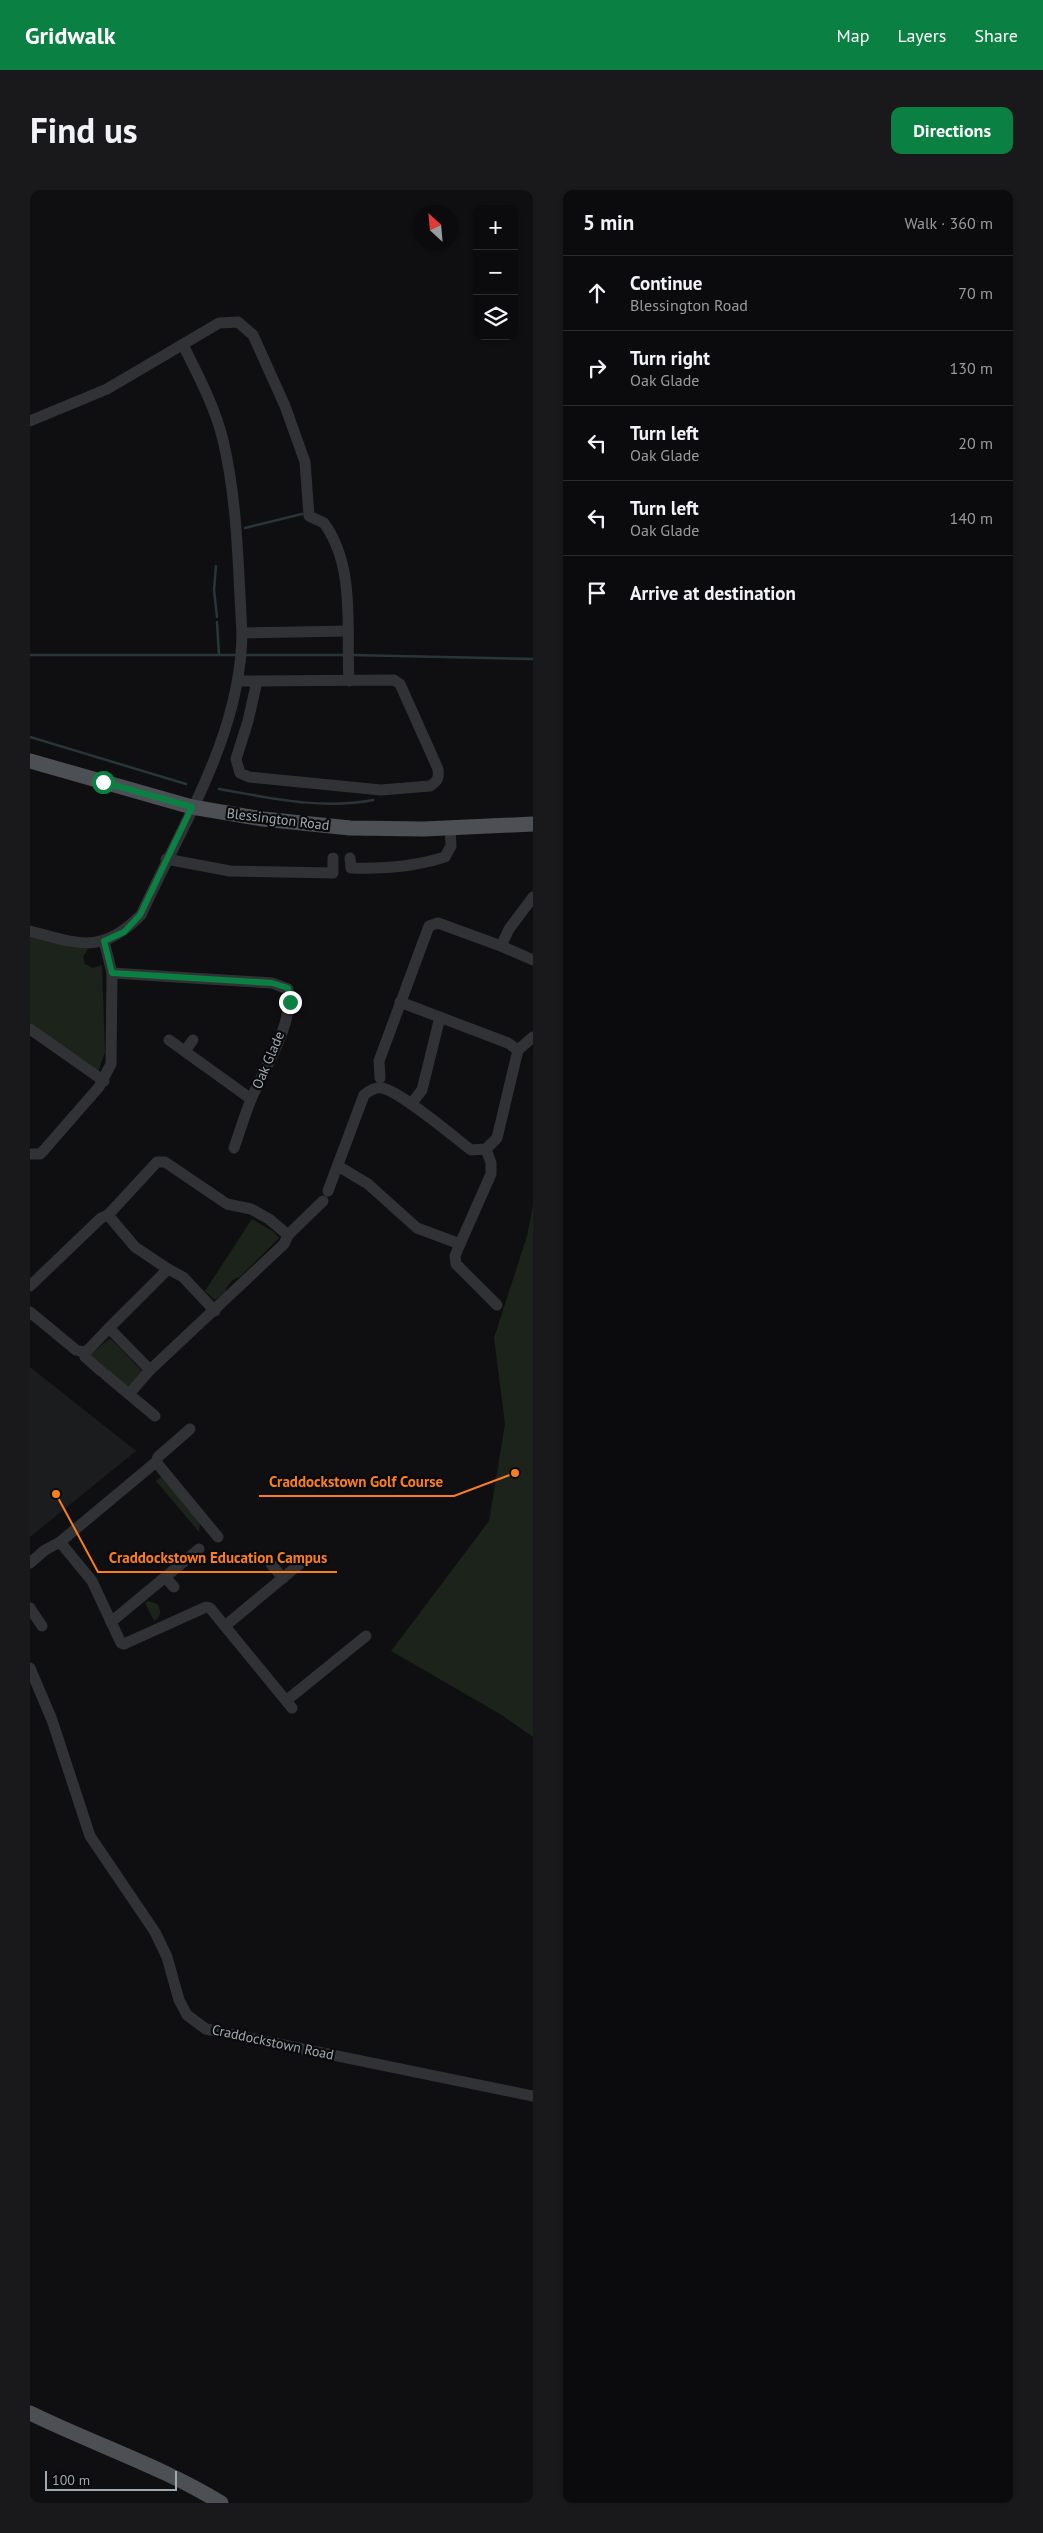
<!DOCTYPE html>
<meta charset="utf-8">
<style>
:root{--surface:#0b0b0d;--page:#19191b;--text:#f1f3f6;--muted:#9a9b9d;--line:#2b2b2e;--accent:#0b8043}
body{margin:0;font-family:"PT Sans",sans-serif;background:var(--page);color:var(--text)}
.controls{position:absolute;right:15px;top:15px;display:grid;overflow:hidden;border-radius:10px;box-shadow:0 1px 4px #0004}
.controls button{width:45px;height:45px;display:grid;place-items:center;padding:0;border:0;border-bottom:1px solid var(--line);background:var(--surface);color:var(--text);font:25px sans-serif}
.compass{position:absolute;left:383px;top:15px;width:45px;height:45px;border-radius:50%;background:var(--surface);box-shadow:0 1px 4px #0004;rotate:334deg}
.scale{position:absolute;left:15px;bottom:12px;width:132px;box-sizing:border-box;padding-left:5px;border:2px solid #9fa9b2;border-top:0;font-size:14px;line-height:18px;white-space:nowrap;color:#9fa9b2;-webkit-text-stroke:4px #0a0a0b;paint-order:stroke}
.stop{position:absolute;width:15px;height:15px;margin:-11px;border:4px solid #0b8043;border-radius:50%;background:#fff}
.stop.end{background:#0b8043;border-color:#fff;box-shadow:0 1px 5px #0008}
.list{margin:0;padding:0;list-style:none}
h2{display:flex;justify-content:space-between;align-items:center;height:65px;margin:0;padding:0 20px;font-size:21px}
h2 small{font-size:16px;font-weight:400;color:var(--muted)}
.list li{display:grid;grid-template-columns:32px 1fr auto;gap:15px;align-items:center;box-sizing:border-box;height:75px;padding:0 20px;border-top:1px solid var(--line)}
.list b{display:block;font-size:19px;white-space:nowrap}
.list p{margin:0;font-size:16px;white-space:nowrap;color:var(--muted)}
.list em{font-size:16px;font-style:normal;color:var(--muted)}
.icon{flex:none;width:28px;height:28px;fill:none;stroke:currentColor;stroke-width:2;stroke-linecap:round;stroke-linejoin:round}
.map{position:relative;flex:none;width:503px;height:2313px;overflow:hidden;border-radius:10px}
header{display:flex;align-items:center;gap:30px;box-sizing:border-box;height:70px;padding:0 25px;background:var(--accent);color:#fff}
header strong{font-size:24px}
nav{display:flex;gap:28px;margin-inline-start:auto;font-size:18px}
.intro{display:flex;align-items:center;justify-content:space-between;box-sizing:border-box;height:120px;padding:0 30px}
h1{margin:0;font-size:35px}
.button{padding:12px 22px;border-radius:10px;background:var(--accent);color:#fff;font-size:18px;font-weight:700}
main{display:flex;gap:30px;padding:0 30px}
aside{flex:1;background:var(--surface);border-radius:10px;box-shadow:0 1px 4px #0004}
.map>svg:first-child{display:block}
.built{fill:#1b1c1e}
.grass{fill:#1c231b}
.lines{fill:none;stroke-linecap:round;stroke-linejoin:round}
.stream{stroke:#283639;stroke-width:2.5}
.minor{stroke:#303236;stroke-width:11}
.major{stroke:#4c5055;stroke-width:15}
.route{stroke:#0b8043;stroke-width:6}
.labels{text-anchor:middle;stroke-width:4.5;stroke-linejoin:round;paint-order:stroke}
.street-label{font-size:14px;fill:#9fa9b2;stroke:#0a0a0b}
.leader{fill:none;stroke:#fb7e1d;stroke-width:2}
.callout-dot{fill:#fb7e1d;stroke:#0a0a0b;stroke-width:2}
.callout-label{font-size:15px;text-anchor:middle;font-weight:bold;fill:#fb7e1d;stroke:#0a0a0b;stroke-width:4.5;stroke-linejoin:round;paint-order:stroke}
</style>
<header>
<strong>Gridwalk</strong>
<nav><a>Map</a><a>Layers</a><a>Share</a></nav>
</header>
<div class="intro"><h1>Find us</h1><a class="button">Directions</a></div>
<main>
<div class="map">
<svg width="503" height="2313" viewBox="0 0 503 2313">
<rect width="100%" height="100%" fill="#0f0f11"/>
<path class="built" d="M0 1177 106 1261 0 1347Z"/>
<g class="grass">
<path d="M0 743 37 756 58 759 53 767 55 774 63 778 72 775 75 862 68 882 0 834Z"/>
<path d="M503 1015V1547L470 1524 361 1461 459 1331 475 1234 464 1148 497 1046Z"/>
<path d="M222 1029 244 1042 249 1048 210 1087C203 1088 196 1096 195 1102L185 1110 175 1101Z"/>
<path d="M79 1149 82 1150 113 1182 100 1196H97L59 1166Z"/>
<path d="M132 1286 170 1332 169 1342 126 1291Z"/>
<path d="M118 1411 127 1414C132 1420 131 1427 124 1431L115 1413Z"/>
</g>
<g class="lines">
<g class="stream">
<path d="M215 338 272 324"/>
<path d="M186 376 184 400 187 427"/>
<path d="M187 432 189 465"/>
<path d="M0 465H207"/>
<path d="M215 465H314"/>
<path d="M322 465 503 469"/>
<path d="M0 547 156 594"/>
<path d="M189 599C241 608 291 620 343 610"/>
</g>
<g class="minor">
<path d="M153 155C168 185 185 217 193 250 208 313 208 379 212 443L318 441"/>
<path d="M0 231 77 199 189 133 208 132 223 145 255 216 275 272 279 326 294 333C326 377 316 439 319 491"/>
<path d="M209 491 364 490 370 494 408 579C409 588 408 591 400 596L351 600 219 587 210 583 206 569 218 531 227 491"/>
<path d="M320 668 321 678C354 679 383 677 415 667L421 656 420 638"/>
<path d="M136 669 200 681 303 683V668"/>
<path d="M503 707 479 739 471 756 503 770"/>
<path d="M0 741C49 754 71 765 111 725 152 635 211 545 212 443"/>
<path d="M82 783 242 793 258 799C264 834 236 875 222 907 215 924 210 941 204 958"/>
<path d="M370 812 478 853 488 860"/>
<path d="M0 839 74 891"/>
<path d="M139 850 221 909"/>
<path d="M155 861 163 850"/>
<path d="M350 888 349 871 399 736 408 733 471 756"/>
<path d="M381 914 392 900 410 827"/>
<path d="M0 964H10L14 960 69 897 81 874 82 783 74 751"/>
<path d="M308 976 338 994 387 1038 430 1054 425 1066 426 1074 467 1115"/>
<path d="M298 1001 334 905C339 901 345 897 352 898 370 901 424 947 441 960L456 959"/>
<path d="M78 1025 105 1057 138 1079"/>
<path d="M258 1045 293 1011"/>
<path d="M430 1054 461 984V973L456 959 467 948 488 860 503 847"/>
<path d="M0 1096 71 1028 78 1025 127 972H135L197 1014 221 1019 239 1029 258 1045 254 1054 120 1180 79 1138 58 1160 53 1162"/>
<path d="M0 1122 46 1160 53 1162 55 1167 72 1182"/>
<path d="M79 1138 138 1079 153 1087 185 1121"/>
<path d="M76 1185 125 1226"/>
<path d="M99 1204 120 1180"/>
<path d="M126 1272 188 1347"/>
<path d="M30 1352 62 1391 91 1453 94 1454 176 1417 180 1418 262 1518"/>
<path d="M0 1373 15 1360 30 1352 126 1272 128 1267 160 1239"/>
<path d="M241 1374 253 1388"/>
<path d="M135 1387 144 1397"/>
<path d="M0 1418 12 1436"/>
<path d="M81 1432 169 1359"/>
<path d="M195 1436 272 1372"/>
<path d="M0 1478 22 1530 60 1646 125 1742 137 1767 149 1810 157 1825 176 1839 503 1906"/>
<path d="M257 1510 336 1446"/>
</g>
<g class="major">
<path d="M0 571 162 617 233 629 320 638 394 639 503 634"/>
<path d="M0 2223C63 2254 131 2276 191 2313"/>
</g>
</g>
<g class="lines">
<path class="route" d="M73 592 162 617 110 725 94 742 74 751 82 783 242 793 258 798 260 812"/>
</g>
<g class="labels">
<g class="street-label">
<text transform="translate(248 629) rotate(7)" y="5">Blessington Road</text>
<text transform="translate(238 870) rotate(-67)" y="5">Oak Glade</text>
<text transform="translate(243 1852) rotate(12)" y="5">Craddockstown Road</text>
</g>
</g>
<path class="leader" d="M485 1283L424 1306H229M26 1304L68 1382H307"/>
<g class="callout-dot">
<circle cx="485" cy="1283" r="5"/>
<circle cx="26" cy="1304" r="5"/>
</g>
<g class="callout-label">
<text x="326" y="1297">Craddockstown Golf Course</text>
<text x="188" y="1373">Craddockstown Education Campus</text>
</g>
</svg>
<div class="controls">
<button>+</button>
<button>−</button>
<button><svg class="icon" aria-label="layers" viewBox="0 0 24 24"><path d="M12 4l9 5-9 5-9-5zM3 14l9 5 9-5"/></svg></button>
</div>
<svg class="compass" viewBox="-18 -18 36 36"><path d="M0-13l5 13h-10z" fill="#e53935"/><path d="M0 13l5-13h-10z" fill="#9a9b9d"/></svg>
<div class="scale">100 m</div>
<div class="stop" style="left:73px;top:592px"></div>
<div class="stop end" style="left:260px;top:812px"></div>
</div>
<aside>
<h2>5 min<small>Walk · 360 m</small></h2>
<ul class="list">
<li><svg class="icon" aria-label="ahead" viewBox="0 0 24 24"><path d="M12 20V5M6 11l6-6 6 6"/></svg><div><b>Continue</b><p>Blessington Road</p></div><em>70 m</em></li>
<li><svg class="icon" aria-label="right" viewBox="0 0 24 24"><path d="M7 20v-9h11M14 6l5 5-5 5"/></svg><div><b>Turn right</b><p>Oak Glade</p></div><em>130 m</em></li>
<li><svg class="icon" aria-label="left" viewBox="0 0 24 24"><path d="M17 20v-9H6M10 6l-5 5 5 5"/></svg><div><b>Turn left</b><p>Oak Glade</p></div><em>20 m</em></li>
<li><svg class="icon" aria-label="left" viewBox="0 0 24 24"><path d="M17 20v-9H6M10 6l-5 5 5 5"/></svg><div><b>Turn left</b><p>Oak Glade</p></div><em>140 m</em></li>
<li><svg class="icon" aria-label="arrive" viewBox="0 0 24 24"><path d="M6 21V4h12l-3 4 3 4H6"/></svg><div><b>Arrive at destination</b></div></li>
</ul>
</aside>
</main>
